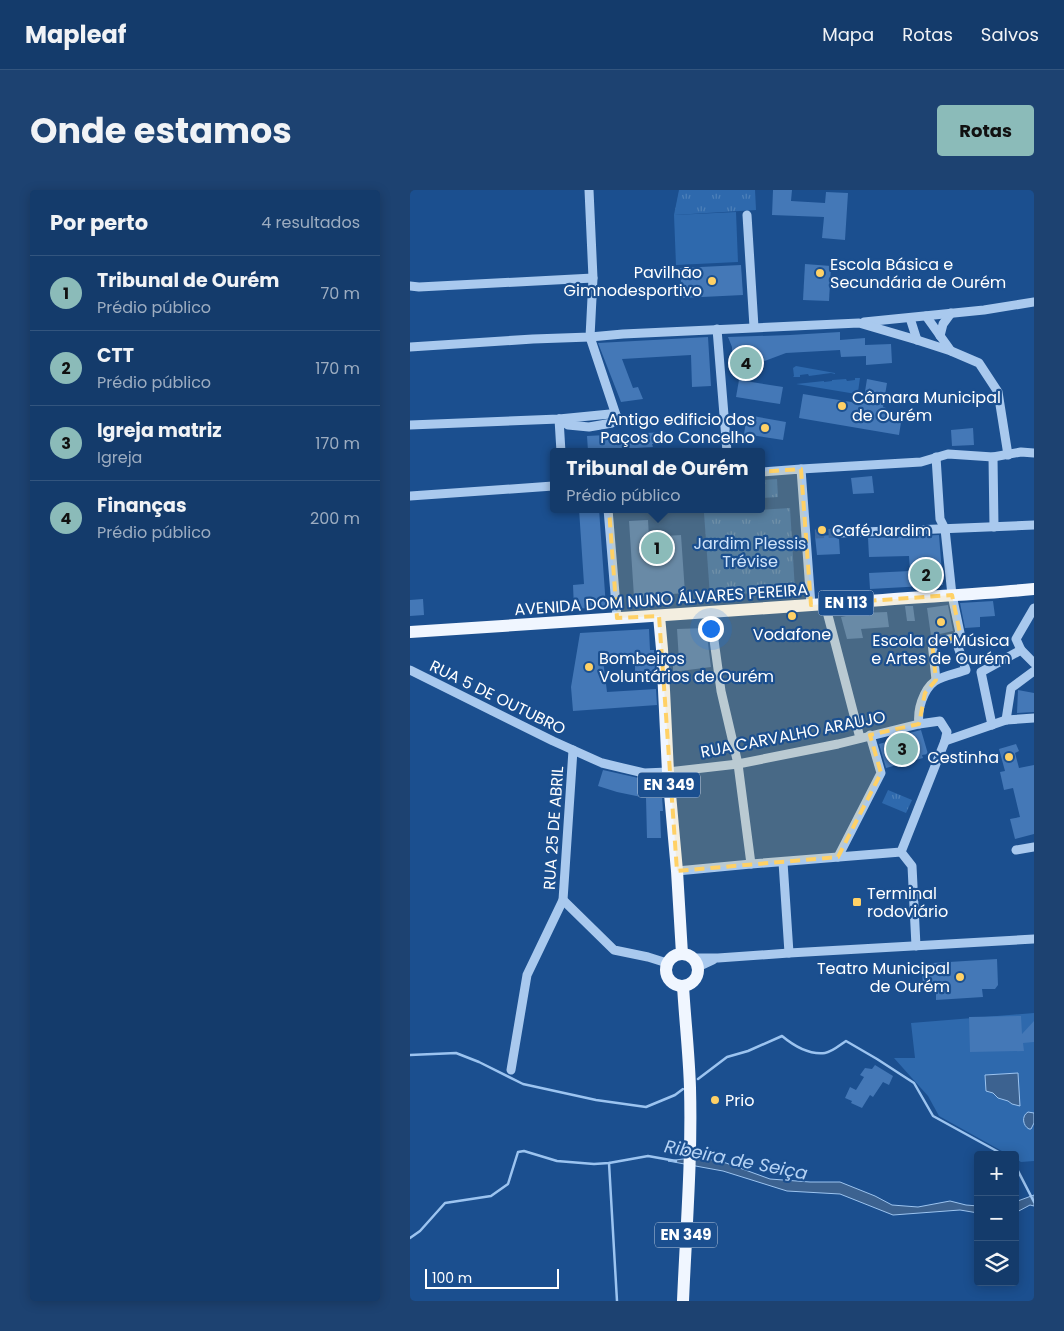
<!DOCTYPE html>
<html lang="pt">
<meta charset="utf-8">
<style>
:root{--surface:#143b6b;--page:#1d4271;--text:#f1f3f6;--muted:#9dadc1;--line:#33557e;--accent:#8bbbb9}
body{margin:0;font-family:Poppins,sans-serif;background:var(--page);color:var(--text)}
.controls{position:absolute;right:15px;bottom:15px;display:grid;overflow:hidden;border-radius:5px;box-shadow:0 2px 12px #0003}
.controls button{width:45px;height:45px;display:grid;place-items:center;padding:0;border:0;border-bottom:1px solid var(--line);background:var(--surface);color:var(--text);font:25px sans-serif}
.scale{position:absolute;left:15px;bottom:12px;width:134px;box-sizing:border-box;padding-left:5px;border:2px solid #fff;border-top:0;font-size:14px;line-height:18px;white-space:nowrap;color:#fff;-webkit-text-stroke:4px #1b4f8f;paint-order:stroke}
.you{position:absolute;left:300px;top:438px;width:18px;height:18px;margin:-12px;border:4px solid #fff;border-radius:50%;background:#1a73e8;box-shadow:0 0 0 8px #1a73e833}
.badge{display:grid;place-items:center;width:32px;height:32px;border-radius:50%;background:var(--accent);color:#111;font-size:16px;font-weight:700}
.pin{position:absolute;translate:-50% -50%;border:2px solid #fff;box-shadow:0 1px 5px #0006}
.popup{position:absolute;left:140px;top:258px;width:215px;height:65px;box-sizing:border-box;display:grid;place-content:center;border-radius:5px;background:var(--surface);filter:drop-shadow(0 1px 4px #0005);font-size:16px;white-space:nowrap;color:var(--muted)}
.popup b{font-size:19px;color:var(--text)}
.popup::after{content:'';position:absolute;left:50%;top:100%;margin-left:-10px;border:10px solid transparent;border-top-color:var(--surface)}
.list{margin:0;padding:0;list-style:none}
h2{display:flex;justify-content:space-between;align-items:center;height:65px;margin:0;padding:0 20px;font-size:21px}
h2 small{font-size:16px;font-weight:400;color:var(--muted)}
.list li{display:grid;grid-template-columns:32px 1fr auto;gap:15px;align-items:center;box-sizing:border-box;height:75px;padding:0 20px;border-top:1px solid var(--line)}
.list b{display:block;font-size:19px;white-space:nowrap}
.list p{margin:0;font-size:16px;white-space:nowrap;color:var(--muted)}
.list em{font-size:16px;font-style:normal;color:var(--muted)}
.icon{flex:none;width:28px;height:28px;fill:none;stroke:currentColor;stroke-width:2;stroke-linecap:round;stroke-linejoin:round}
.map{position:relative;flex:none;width:624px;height:1111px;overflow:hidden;border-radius:5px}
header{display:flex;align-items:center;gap:30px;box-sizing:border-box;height:70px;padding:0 25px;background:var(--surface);border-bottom:1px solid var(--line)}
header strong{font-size:24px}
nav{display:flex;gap:28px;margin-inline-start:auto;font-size:18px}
.intro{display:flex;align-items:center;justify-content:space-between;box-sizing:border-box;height:120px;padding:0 30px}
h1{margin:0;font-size:35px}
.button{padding:12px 22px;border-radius:5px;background:var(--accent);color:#111;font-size:18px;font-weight:700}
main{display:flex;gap:30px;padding:0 30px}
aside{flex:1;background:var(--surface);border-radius:5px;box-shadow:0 2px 12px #0003}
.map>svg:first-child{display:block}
.grass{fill:#2e69ad}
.park{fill:url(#park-tufts)}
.water{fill:#3c6290;stroke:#9cc4f0}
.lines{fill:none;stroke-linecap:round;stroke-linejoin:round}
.stream{stroke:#9cc4f0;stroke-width:2.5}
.building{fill:#4478b7}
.minor-tunnel{stroke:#3d69a0;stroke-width:9;stroke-dasharray:9 4.5;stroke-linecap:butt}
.minor{stroke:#a9c9ee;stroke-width:9}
.major{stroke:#f0f6ff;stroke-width:12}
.marked{fill:#ffd166;fill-opacity:0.2;stroke:#ffd166;stroke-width:4;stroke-dasharray:10 6;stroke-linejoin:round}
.poi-dot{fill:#ffd166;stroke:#1b4f8f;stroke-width:2}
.labels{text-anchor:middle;stroke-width:4.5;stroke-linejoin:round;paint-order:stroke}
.shield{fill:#1b4f8f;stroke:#bbcadd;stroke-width:1}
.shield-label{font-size:15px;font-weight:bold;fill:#fff}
.poi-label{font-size:16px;fill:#fff;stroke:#1b4f8f;text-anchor:start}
.park-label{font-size:16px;fill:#cfe3fa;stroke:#1b4f8f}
.street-label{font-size:16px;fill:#fff;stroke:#1b4f8f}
.water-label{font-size:18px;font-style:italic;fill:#b5d3f5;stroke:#1b4f8f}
</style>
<header>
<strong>Mapleaf</strong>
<nav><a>Mapa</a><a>Rotas</a><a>Salvos</a></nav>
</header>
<div class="intro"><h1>Onde estamos</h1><a class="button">Rotas</a></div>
<main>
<aside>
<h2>Por perto<small>4 resultados</small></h2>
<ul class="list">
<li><span class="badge">1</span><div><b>Tribunal de Ourém</b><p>Prédio público</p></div><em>70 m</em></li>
<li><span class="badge">2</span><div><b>CTT</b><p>Prédio público</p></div><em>170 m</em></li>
<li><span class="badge">3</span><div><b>Igreja matriz</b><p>Igreja</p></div><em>170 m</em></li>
<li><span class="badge">4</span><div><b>Finanças</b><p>Prédio público</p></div><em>200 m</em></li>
</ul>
</aside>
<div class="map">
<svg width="624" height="1111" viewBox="0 0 624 1111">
<defs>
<pattern id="park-tufts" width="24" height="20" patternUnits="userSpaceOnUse" patternTransform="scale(1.25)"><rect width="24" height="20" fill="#2e69ad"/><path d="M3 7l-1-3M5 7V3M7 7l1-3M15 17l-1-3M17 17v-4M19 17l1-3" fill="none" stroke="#4d80b9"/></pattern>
</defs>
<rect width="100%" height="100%" fill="#1b4f8f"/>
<g class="grass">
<path d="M326 22 328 72 266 75 264 25Z"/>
<path d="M386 176 425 183V184L421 183 399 186 398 184 390 185V187H383L384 186 383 178Z"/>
<path d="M445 188H450L448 202 446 204 386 194 414 191V192L422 191V190L436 189 437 191 445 190Z"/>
<path d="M624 823V971L611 972 605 968V965H599L529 926 518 906 484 868H505L501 833Z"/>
</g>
<g class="park">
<path d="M269 0H345L346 20 264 25Z"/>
<path d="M367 289 368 307 351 308V290Z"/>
<path d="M380 318 385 400 300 406 294 323Z"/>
<path d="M478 600 502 610 496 623 472 613Z"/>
</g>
<g class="water">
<path d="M608 883 610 916 602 914 598 911 588 908 583 903 576 901 575 885Z"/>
<path d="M618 922 624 923V933L621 939H619C613 936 611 926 618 922Z"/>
<path d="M288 967 316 973 360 989 400 992H430L465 1006 482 1015 508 1017 540 1011 556 1015 568 1016V1023L550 1020 483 1025 430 1004 377 1001 313 981 258 971Z"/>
<path d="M624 1005V1016L620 1015 605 1023V1012Z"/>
</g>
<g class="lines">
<g class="stream">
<path d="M0 865 46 863 69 872 113 894 186 910 236 917 265 905 273 899"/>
<path d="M288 889 317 867 338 861 372 846C384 856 399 865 415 863 422 862 430 855 436 851L467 869 504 893 523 926 594 965"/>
<path d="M199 973 207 1111"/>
<path d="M605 975 624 1012"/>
<path d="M0 1048 10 1041 35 1013 81 1006 98 994 108 962 114 961 147 971 184 974 199 973 238 966 266 971"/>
</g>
</g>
<g class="building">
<path d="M363 0H382L381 11 415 13 416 2 438 3 435 50 412 48 414 27 362 25Z"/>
<path d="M395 74 421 76 419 111 393 110Z"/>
<path d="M331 75 333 105 272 108 270 78Z"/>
<path d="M430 142V150L455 148V155L481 154 482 173 456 175V166L431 167 430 160 376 163 323 183 322 157 318 147 380 145Z"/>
<path d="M298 147 301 196 282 197 281 165 212 169 223 198 228 197 233 209 211 212 188 153Z"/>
<path d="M457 189 477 193 473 217 476 218 475 223 492 226 489 245 389 228 393 204 453 214Z"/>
<path d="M329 190 373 197 370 214 326 207Z"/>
<path d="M337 225 376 232 373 250 334 244Z"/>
<path d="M563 238 564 255 542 256 541 240Z"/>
<path d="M256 242V254H242L243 257 178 261 177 246Z"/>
<path d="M462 286 464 303 443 304 441 288Z"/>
<path d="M169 319H189L196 417 164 419 163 395 174 394Z"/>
<path d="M238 330 239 347 271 345 275 403 224 407 219 331Z"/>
<path d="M423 345 426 348 429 349 430 364 407 365 405 346Z"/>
<path d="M529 345 533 395 460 399 459 383 500 381 499 366 459 367 458 348Z"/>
<path d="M13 409 14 425 0 426V410Z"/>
<path d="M583 411 585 426 570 427V437L555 438 550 413Z"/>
<path d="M538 415 543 441 521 446 517 418Z"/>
<path d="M495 416H503L505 431H497Z"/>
<path d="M477 422 479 437 451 439 453 448 437 449 431 427 451 423Z"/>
<path d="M296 438 301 477 263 482V471H269L267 439Z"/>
<path d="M239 439 240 460H244L245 484 225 485V469L193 470 197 502 246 499 247 515 163 521 161 497 170 443Z"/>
<path d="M608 500 624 503V522L607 523Z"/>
<path d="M511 540 518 564 512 565 513 568 476 578 469 554 480 551V548Z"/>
<path d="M606 554 609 561 605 563 609 578 624 575V644L605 649 600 629 610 627 603 598 594 600 590 582 595 581 589 559Z"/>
<path d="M193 580 233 589H240L251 592 253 621H250L251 648H237L236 608 207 602 188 596Z"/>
<path d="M587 769 588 795 585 799H572L573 807 526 810V804L519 797H513L512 779H516L523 773Z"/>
<path d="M611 826 612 844 624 831V852L613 853 614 861 560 862 559 827Z"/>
<path d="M465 875 483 886 479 895 473 892 463 907 460 905 452 918 441 913 442 911 435 908 440 897 446 900 454 887 450 885 455 878 462 879Z"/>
</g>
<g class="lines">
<path class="minor-tunnel" d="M405 344 429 343"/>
<g class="minor">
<path d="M179 0 183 88 180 147 206 225"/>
<path d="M337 25 344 137"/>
<path d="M0 96 9 97 183 88"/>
<path d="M516 126 541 161"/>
<path d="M500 128 507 150"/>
<path d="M454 132 574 120 624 112"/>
<path d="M307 139 317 262"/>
<path d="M530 146 533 134 541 123"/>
<path d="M0 157 123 149 180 147 213 144 449 133 507 150 541 161 569 173 588 202 598 265"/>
<path d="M149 229 158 235 179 237 202 233 206 225"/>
<path d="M149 229 151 262"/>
<path d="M0 235 149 229 200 224 206 225"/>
<path d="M526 267 530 329 535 339 542 405 550 443 545 448"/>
<path d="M583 267 584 337"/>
<path d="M391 279 511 272 538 264 583 267 611 262 624 263"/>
<path d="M351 282 391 279 401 415"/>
<path d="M0 306 143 296"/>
<path d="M198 319 207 428"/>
<path d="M429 343 624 335"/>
<path d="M415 414 450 548"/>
<path d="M300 421 311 501 328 574 341 674"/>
<path d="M611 460 606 449 624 418"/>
<path d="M0 480 143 551 192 573 234 583 258 582 328 574 428 554 509 534 530 531 537 542 535 551 491 662 341 674 267 681"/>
<path d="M526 490 522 452 545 448"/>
<path d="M596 530 601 498 624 481"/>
<path d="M509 534C507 520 513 500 525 491 532 486 548 483 556 480L545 448"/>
<path d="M582 535 571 482 611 460 624 473"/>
<path d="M535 551 596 530 624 528"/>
<path d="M606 660 624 657"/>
<path d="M491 662 502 676 506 756"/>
<path d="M428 667 471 583 460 545"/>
<path d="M373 672 379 763"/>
<path d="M153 710 204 760 238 767 257 773"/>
<path d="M283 768H308L379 763 624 749"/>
<path d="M288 777 303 770"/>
<path d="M101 880 117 785 153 710 163 560"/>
</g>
<g class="major">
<path d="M249 426 252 459 258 582 267 681 272 764"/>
<path d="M0 442C158 431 315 422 473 410 523 406 574 404 624 399"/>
<circle cx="272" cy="780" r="16"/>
<path d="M273 1111C276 1040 282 969 280 898 279 864 275 830 273 796"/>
</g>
</g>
<path class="marked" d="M391 279 401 415 542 405 550 443 545 448 522 452 526 490 515 503 509 534 460 545 471 583 428 667 267 681 249 426 207 428 197 292Z"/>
<g class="poi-dot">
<circle cx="410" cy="83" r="5"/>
<circle cx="302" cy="91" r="5"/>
<circle cx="432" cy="216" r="5"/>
<circle cx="355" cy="238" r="5"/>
<circle cx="412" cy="340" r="5"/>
<circle cx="382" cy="426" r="5"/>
<circle cx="531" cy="432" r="5"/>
<circle cx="179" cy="477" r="5"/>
<circle cx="599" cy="567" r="5"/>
<rect x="442" y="707" width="10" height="10" rx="2.5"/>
<circle cx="550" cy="787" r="5"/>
<circle cx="305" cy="910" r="5"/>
</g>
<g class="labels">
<g class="shield">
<rect x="408.5" y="400.5" width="55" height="25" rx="4"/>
<rect x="228" y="582.5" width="62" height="25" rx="4"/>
<rect x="245" y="1032.5" width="62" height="25" rx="4"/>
</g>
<g class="shield-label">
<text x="436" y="418">EN 113</text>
<text x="259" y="600">EN 349</text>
<text x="276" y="1050">EN 349</text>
</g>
<g class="poi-label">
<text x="420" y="80">Escola Básica e<tspan x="420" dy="18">Secundária de Ourém</tspan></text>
<text x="292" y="88" text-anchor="end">Pavilhão<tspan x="292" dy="18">Gimnodesportivo</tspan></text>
<text x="442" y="213">Câmara Municipal<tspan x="442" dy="18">de Ourém</tspan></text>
<text x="345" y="235" text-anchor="end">Antigo edificio dos<tspan x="345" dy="18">Paços do Concelho</tspan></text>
<text x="422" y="346">Café Jardim</text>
<text x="382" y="450" text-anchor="middle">Vodafone</text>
<text x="531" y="456" text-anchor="middle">Escola de Música<tspan x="531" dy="18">e Artes de Ourém</tspan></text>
<text x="189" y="474">Bombeiros<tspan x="189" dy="18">Voluntários de Ourém</tspan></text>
<text x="589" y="573" text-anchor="end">Cestinha</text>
<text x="457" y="709">Terminal<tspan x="457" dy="18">rodoviário</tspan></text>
<text x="540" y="784" text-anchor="end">Teatro Municipal<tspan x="540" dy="18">de Ourém</tspan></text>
<text x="315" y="916">Prio</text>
</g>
<g class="park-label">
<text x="340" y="359">Jardim Plessis<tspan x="340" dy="18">Trévise</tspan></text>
</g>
<g class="street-label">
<text transform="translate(251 409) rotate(-4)" y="6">AVENIDA DOM NUNO ÁLVARES PEREIRA</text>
<text transform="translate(88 507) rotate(26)" y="6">RUA 5 DE OUTUBRO</text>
<text transform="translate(383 544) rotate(-11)" y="6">RUA CARVALHO ARAUJO</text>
<text transform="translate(143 638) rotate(-86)" y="6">RUA 25 DE ABRIL</text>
</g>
<g class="water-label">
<text transform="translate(326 970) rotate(11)" y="6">Ribeira de Seiça</text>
</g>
</g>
</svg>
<div class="controls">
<button>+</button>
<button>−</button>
<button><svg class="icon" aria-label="layers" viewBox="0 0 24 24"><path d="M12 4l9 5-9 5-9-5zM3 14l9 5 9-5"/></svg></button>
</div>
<div class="scale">100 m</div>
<div class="you"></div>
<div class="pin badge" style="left:247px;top:358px">1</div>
<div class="popup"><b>Tribunal de Ourém</b>Prédio público</div>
<div class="pin badge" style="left:516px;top:385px">2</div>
<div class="pin badge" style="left:492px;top:559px">3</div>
<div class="pin badge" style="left:336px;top:173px">4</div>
</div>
</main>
